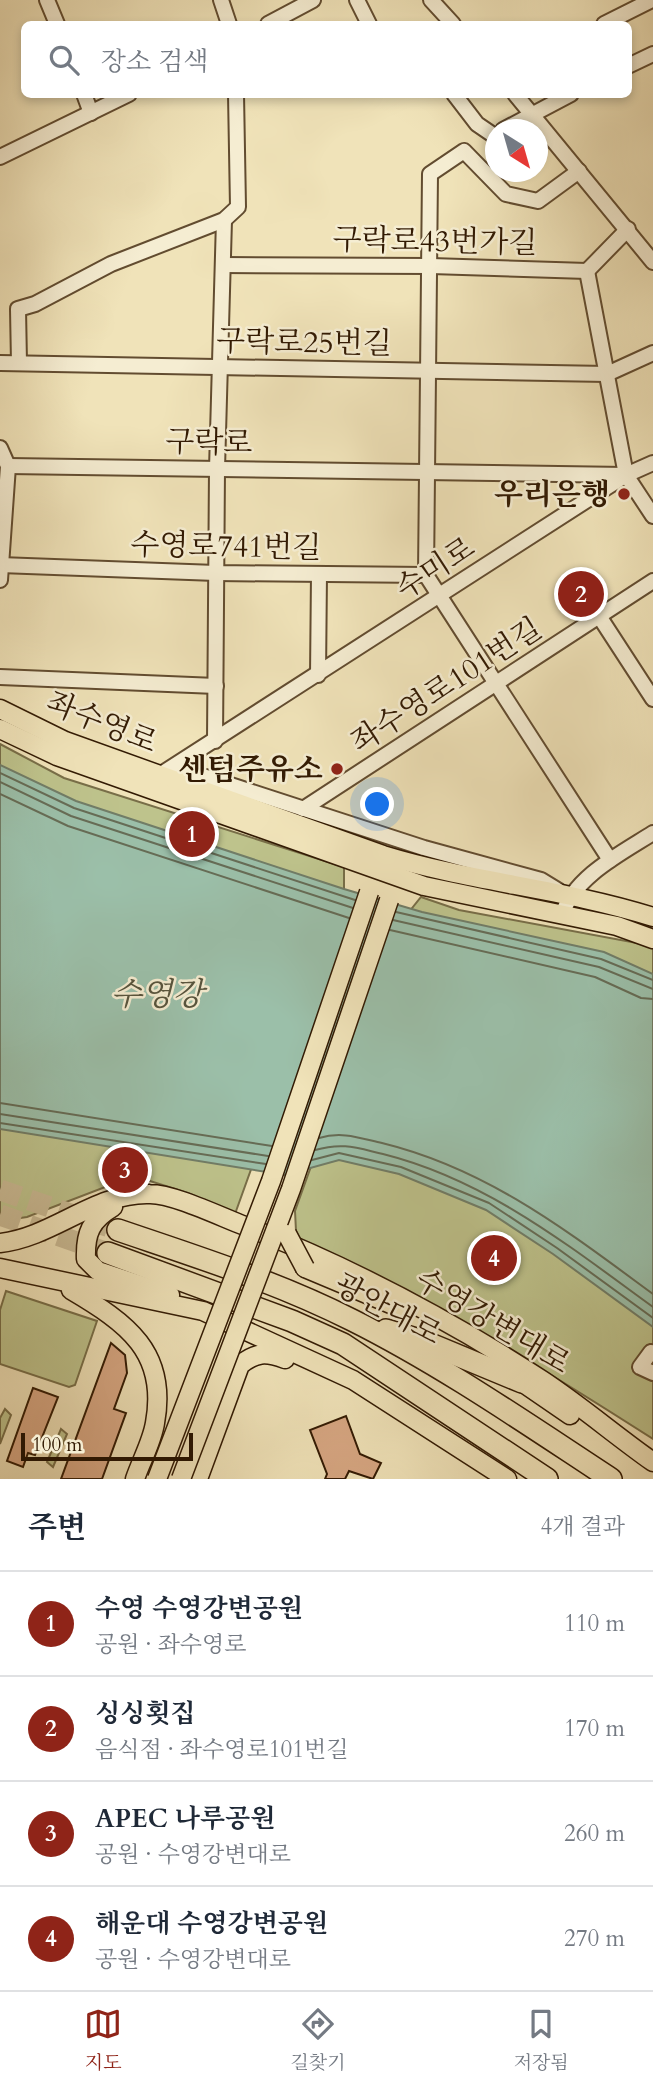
<!DOCTYPE html>
<html lang="ko">
<meta charset="utf-8">
<style>
:root{--surface:#fff;--page:#f6f6f7;--text:#1f2937;--muted:#747a83;--line:#e0e1e3;--accent:#8f2418}
body{margin:0;font-family:Cardo,"Noto Serif KR",serif;background:var(--page);color:var(--text)}
.compass{position:absolute;left:485px;top:119px;width:63px;height:63px;border-radius:50%;background:var(--surface);box-shadow:0 4px 10px #0003;rotate:143deg}
.scale{position:absolute;left:21px;bottom:18px;width:172px;box-sizing:border-box;padding-left:7px;border:4px solid #321a03;border-top:0;font-size:19px;line-height:24px;white-space:nowrap;color:#321a03;-webkit-text-stroke:5px #f5edd2;paint-order:stroke}
.you{position:absolute;left:378px;top:805px;width:24px;height:24px;margin:-18px;border:5px solid #fff;border-radius:50%;background:#1a73e8;box-shadow:0 0 0 10px #1a73e833}
.badge{display:grid;place-items:center;width:46px;height:46px;border-radius:50%;background:var(--accent);color:#fff;font-size:23px;font-weight:700}
.pin{position:absolute;translate:-50% -50%;border:4px solid #fff;box-shadow:0 2px 7px #0006}
.list{margin:0;padding:0;list-style:none}
h2{display:flex;justify-content:space-between;align-items:center;height:91px;margin:0;padding:0 28px;font-size:30px}
h2 small{font-size:23px;font-weight:400;color:var(--muted)}
.list li{display:grid;grid-template-columns:46px 1fr auto;gap:21px;align-items:center;box-sizing:border-box;height:105px;padding:0 28px;border-top:2px solid var(--line)}
.list b{display:block;font-size:26px;white-space:nowrap}
.list p{margin:0;font-size:23px;white-space:nowrap;color:var(--muted)}
.list em{font-size:23px;font-style:normal;color:var(--muted)}
.icon{flex:none;width:38px;height:38px;fill:none;stroke:currentColor;stroke-width:2;stroke-linecap:round;stroke-linejoin:round}
.map{position:relative;flex:none;width:653px;height:1479px;overflow:hidden}
.search{position:absolute;background:var(--surface);box-shadow:0 4px 10px #0003;left:21px;right:21px;top:21px;height:77px;display:flex;align-items:center;gap:18px;box-sizing:border-box;padding:0 24px;border-radius:10px;color:var(--muted);font-size:26px}
.sheet{height:511px;background:var(--surface)}
nav{display:flex;justify-content:space-around;align-items:center;box-sizing:border-box;height:98px;border-top:2px solid var(--line);background:var(--surface);font-size:19px;color:var(--muted)}
nav a{display:grid;justify-items:center;gap:4px}
nav .on{color:var(--accent)}
.map>svg:first-child{display:block}
.green{fill:#bec38c;stroke:#786e48;stroke-width:2}
.water{fill:#9bbfa9;stroke:#717d67;stroke-width:2}
.lines{fill:none;stroke-linecap:round;stroke-linejoin:round}
.shore{stroke:#666c56;stroke-width:2}
.building{fill:#d7a783;stroke:#321a03;stroke-width:2}
.highway-tunnel{stroke:#cabb95;stroke-width:21;stroke-dasharray:21 10;stroke-linecap:butt}
.minor-casing{stroke:#624c30;stroke-width:18}
.major-casing{stroke:#321a03;stroke-width:21}
.highway-casing{stroke:#321a03;stroke-width:24}
.minor{stroke:#f5edd2;stroke-width:14}
.major{stroke:#f0e3b9;stroke-width:18}
.highway{stroke:#f0e3b9;stroke-width:21}
.major-bridge-casing{stroke:#321a03;stroke-width:21;stroke-linecap:butt}
.major-bridge{stroke:#f0e3b9;stroke-width:18}
.poi-dot{fill:#8f2418;stroke:#f5edd2;stroke-width:2.5}
.labels{text-anchor:middle;stroke-width:5;stroke-linejoin:round;paint-order:stroke}
.street-label{font-size:30px;fill:#321a03;stroke:#f5edd2}
.poi-label{font-size:30px;font-weight:bold;fill:#321a03;stroke:#f5edd2;text-anchor:end}
.water-label{font-size:32px;font-style:italic;fill:#57543d;stroke:#f5edd2}
</style>
<div class="map">
<svg width="653" height="1479" viewBox="0 0 653 1479">
<rect width="100%" height="100%" fill="#f0e3b9"/>
<filter id="stains"><feTurbulence type="fractalNoise" baseFrequency=".00286" numOctaves="4"/><feColorMatrix values="0 0 0 0 .2 0 0 0 0 .09 0 0 0 0 .02 0 0 0 .5 -.17"/></filter>
<radialGradient id="worn" r=".72"><stop offset=".6" stop-color="#630" stop-opacity="0"/><stop offset="1" stop-color="#630" stop-opacity=".3"/></radialGradient>
<g class="green">
<path d="M0 744 64 778 344 867V907L0 778Z"/>
<path d="M421 897 459 910 653 946V1439C539 1366 426 1296 301 1243L296 1231 295 1211 397 927Z"/>
<path d="M0 1128 254 1161 235 1214 188 1193 150 1181 126 1179 27 1217 0 1221Z"/>
<path d="M6 1291 97 1321 75 1385 69 1387 0 1364V1310Z"/>
<path d="M5 1409 11 1415 0 1444V1418Z"/>
<path d="M61 1429 67 1434 53 1467 47 1462Z"/>
</g>
<path class="water" d="M0 765 76 801 344 889 422 912 604 952 653 974V1327L553 1254 486 1210 399 1174 339 1160 285 1175 0 1129Z"/>
<g class="lines">
<g class="shore">
<path d="M0 773 74 808 355 900"/>
<path d="M0 782 71 816 353 908"/>
<path d="M0 794 68 826 349 918"/>
<path d="M396 912 601 959 653 980"/>
<path d="M393 920 599 967 653 989"/>
<path d="M390 930 595 977 641 998 653 999"/>
<path d="M0 1103 272 1146"/>
<path d="M0 1114 268 1156"/>
<path d="M0 1123 266 1164"/>
<path d="M319 1138C342 1131 360 1138 382 1143 488 1169 567 1231 653 1294"/>
<path d="M315 1150C343 1142 357 1148 383 1154 487 1180 569 1246 653 1307"/>
<path d="M312 1160 339 1153 401 1167 489 1203 557 1248 653 1318"/>
</g>
</g>
<g class="building">
<path d="M111 1343 125 1355 127 1373 114 1409 126 1413 102 1479H61Z"/>
<path d="M33 1388 58 1397 35 1455 28 1453 23 1467 7 1461Z"/>
<path d="M346 1416 360 1454 381 1463 373 1479 349 1471 345 1479H325L327 1474 310 1430Z"/>
</g>
<g class="lines">
<g class="highway-tunnel">
<path d="M0 1190 118 1230"/>
<path d="M0 1215 108 1253"/>
</g>
<g class="minor-casing">
<g id="minor">
<path d="M47 0 57 24"/>
<path d="M221 0 229 24"/>
<path d="M357 0 369 24"/>
<path d="M431 0 453 24"/>
<path d="M268 24 313 0"/>
<path d="M604 24 652 0"/>
<path d="M628 66 653 54"/>
<path d="M84 94 91 113"/>
<path d="M454 94 477 124 496 137"/>
<path d="M515 94 653 262"/>
<path d="M503 130 571 94"/>
<path d="M0 157 129 94"/>
<path d="M223 265 431 266 587 271 628 229"/>
<path d="M587 271 626 475 653 516"/>
<path d="M0 363 607 374 653 353"/>
<path d="M19 363 18 309 35 304 111 264 224 220 238 207 236 94"/>
<path d="M0 448 8 466 0 580"/>
<path d="M8 466 626 475"/>
<path d="M0 565 216 573 426 575 610 860"/>
<path d="M426 575 430 174 464 151 506 194 538 201 579 171"/>
<path d="M599 616 653 699"/>
<path d="M318 675 319 574"/>
<path d="M0 677 216 686"/>
<path d="M215 741 217 469 224 220"/>
<path d="M171 775 206 777 424 848 541 880 559 891"/>
<path d="M155 778 626 475 653 463"/>
<path d="M303 809 653 581"/>
<path d="M562 915C574 877 620 854 653 833"/>
<path d="M651 1352 640 1367 653 1373"/>
</g>
</g>
<g class="major-casing">
<g id="major">
<path d="M0 709 65 741 383 855C471 882 565 889 653 917"/>
<path d="M0 729 57 756 424 886 617 926 653 939"/>
<path d="M113 1207C91 1220 85 1233 86 1259L98 1271 170 1295"/>
<path d="M0 1243C54 1237 95 1192 150 1194 174 1194 221 1217 245 1226 350 1267 448 1319 542 1380 580 1405 616 1436 653 1462"/>
<path d="M0 1268 203 1311 353 1380 507 1479"/>
<path d="M305 1268 405 1310"/>
<path d="M71 1290C127 1323 168 1352 155 1423 152 1442 141 1461 135 1479"/>
<path d="M513 1376 570 1415"/>
<path d="M198 1479 240 1365C256 1352 266 1352 285 1359"/>
</g>
</g>
<g class="highway-casing">
<g id="highway">
<path d="M118 1230C197 1257 277 1282 352 1320 442 1365 527 1424 611 1479"/>
<path d="M108 1253 292 1321 343 1344 547 1479"/>
<path d="M386 1330 423 1341 522 1382"/>
</g>
</g>
<use href="#minor" class="minor"/>
<use href="#major" class="major"/>
<use href="#highway" class="highway"/>
<g class="major-bridge-casing">
<g id="major-bridge">
<path d="M287 1234 305 1268"/>
<path d="M157 1479 271 1181 369 892"/>
<path d="M181 1479 291 1189 389 900"/>
</g>
</g>
<use href="#major-bridge" class="major-bridge"/>
</g>
<g class="poi-dot">
<circle cx="624" cy="494" r="7"/>
<circle cx="337" cy="769" r="7"/>
</g>
<g class="labels">
<g class="street-label">
<text transform="translate(435 241) rotate(1)" y="10">구락로43번가길</text>
<text transform="translate(304 342) rotate(1)" y="10">구락로25번길</text>
<text transform="translate(209 442) rotate(1)" y="10">구락로</text>
<text transform="translate(226 546) rotate(1)" y="10">수영로741번길</text>
<text transform="translate(435 568) rotate(-33)" y="10">수미로</text>
<text transform="translate(446 685) rotate(-33)" y="10">좌수영로101번길</text>
<text transform="translate(102 722) rotate(22)" y="10">좌수영로</text>
<text transform="translate(388 1309) rotate(28)" y="10">광안대로</text>
<text transform="translate(493 1321) rotate(31)" y="10">수영강변대로</text>
</g>
<g class="poi-label">
<text x="610" y="504">우리은행</text>
<text x="323" y="779">센텀주유소</text>
</g>
<g class="water-label">
<text x="157" y="1005">수영강</text>
</g>
</g>
<rect width="100%" height="100%" filter="url(#stains)"/>
<rect width="100%" height="100%" fill="url(#worn)"/>
</svg>
<svg class="compass" viewBox="-18 -18 36 36"><path d="M0-13l5 13h-10z" fill="#e53935"/><path d="M0 13l5-13h-10z" fill="#747a83"/></svg>
<div class="scale">100 m</div>
<div class="you"></div>
<div class="pin badge" style="left:192px;top:834px">1</div>
<div class="pin badge" style="left:581px;top:594px">2</div>
<div class="pin badge" style="left:125px;top:1170px">3</div>
<div class="pin badge" style="left:494px;top:1258px">4</div>
<div class="search"><svg class="icon" aria-label="search" viewBox="0 0 24 24"><circle cx="10" cy="10" r="6"/><path d="M15 15l6 6"/></svg>장소 검색</div>
</div>
<section class="sheet">
<h2>주변<small>4개 결과</small></h2>
<ul class="list">
<li><span class="badge">1</span><div><b>수영 수영강변공원</b><p>공원 · 좌수영로</p></div><em>110 m</em></li>
<li><span class="badge">2</span><div><b>싱싱횟집</b><p>음식점 · 좌수영로101번길</p></div><em>170 m</em></li>
<li><span class="badge">3</span><div><b>APEC 나루공원</b><p>공원 · 수영강변대로</p></div><em>260 m</em></li>
<li><span class="badge">4</span><div><b>해운대 수영강변공원</b><p>공원 · 수영강변대로</p></div><em>270 m</em></li>
</ul>
</section>
<nav>
<a class="on"><svg class="icon" aria-label="map" viewBox="0 0 24 24"><path d="M3 6l6-2 6 2 6-2v14l-6 2-6-2-6 2zM9 4v14M15 6v14"/></svg>지도</a>
<a><svg class="icon" aria-label="directions" viewBox="0 0 24 24"><path d="M12 3l9 9-9 9-9-9zM9 14v-3h6M13 9l2 2-2 2"/></svg>길찾기</a>
<a><svg class="icon" aria-label="saved" viewBox="0 0 24 24"><path d="M7 4h10v16l-5-4-5 4z"/></svg>저장됨</a>
</nav>
